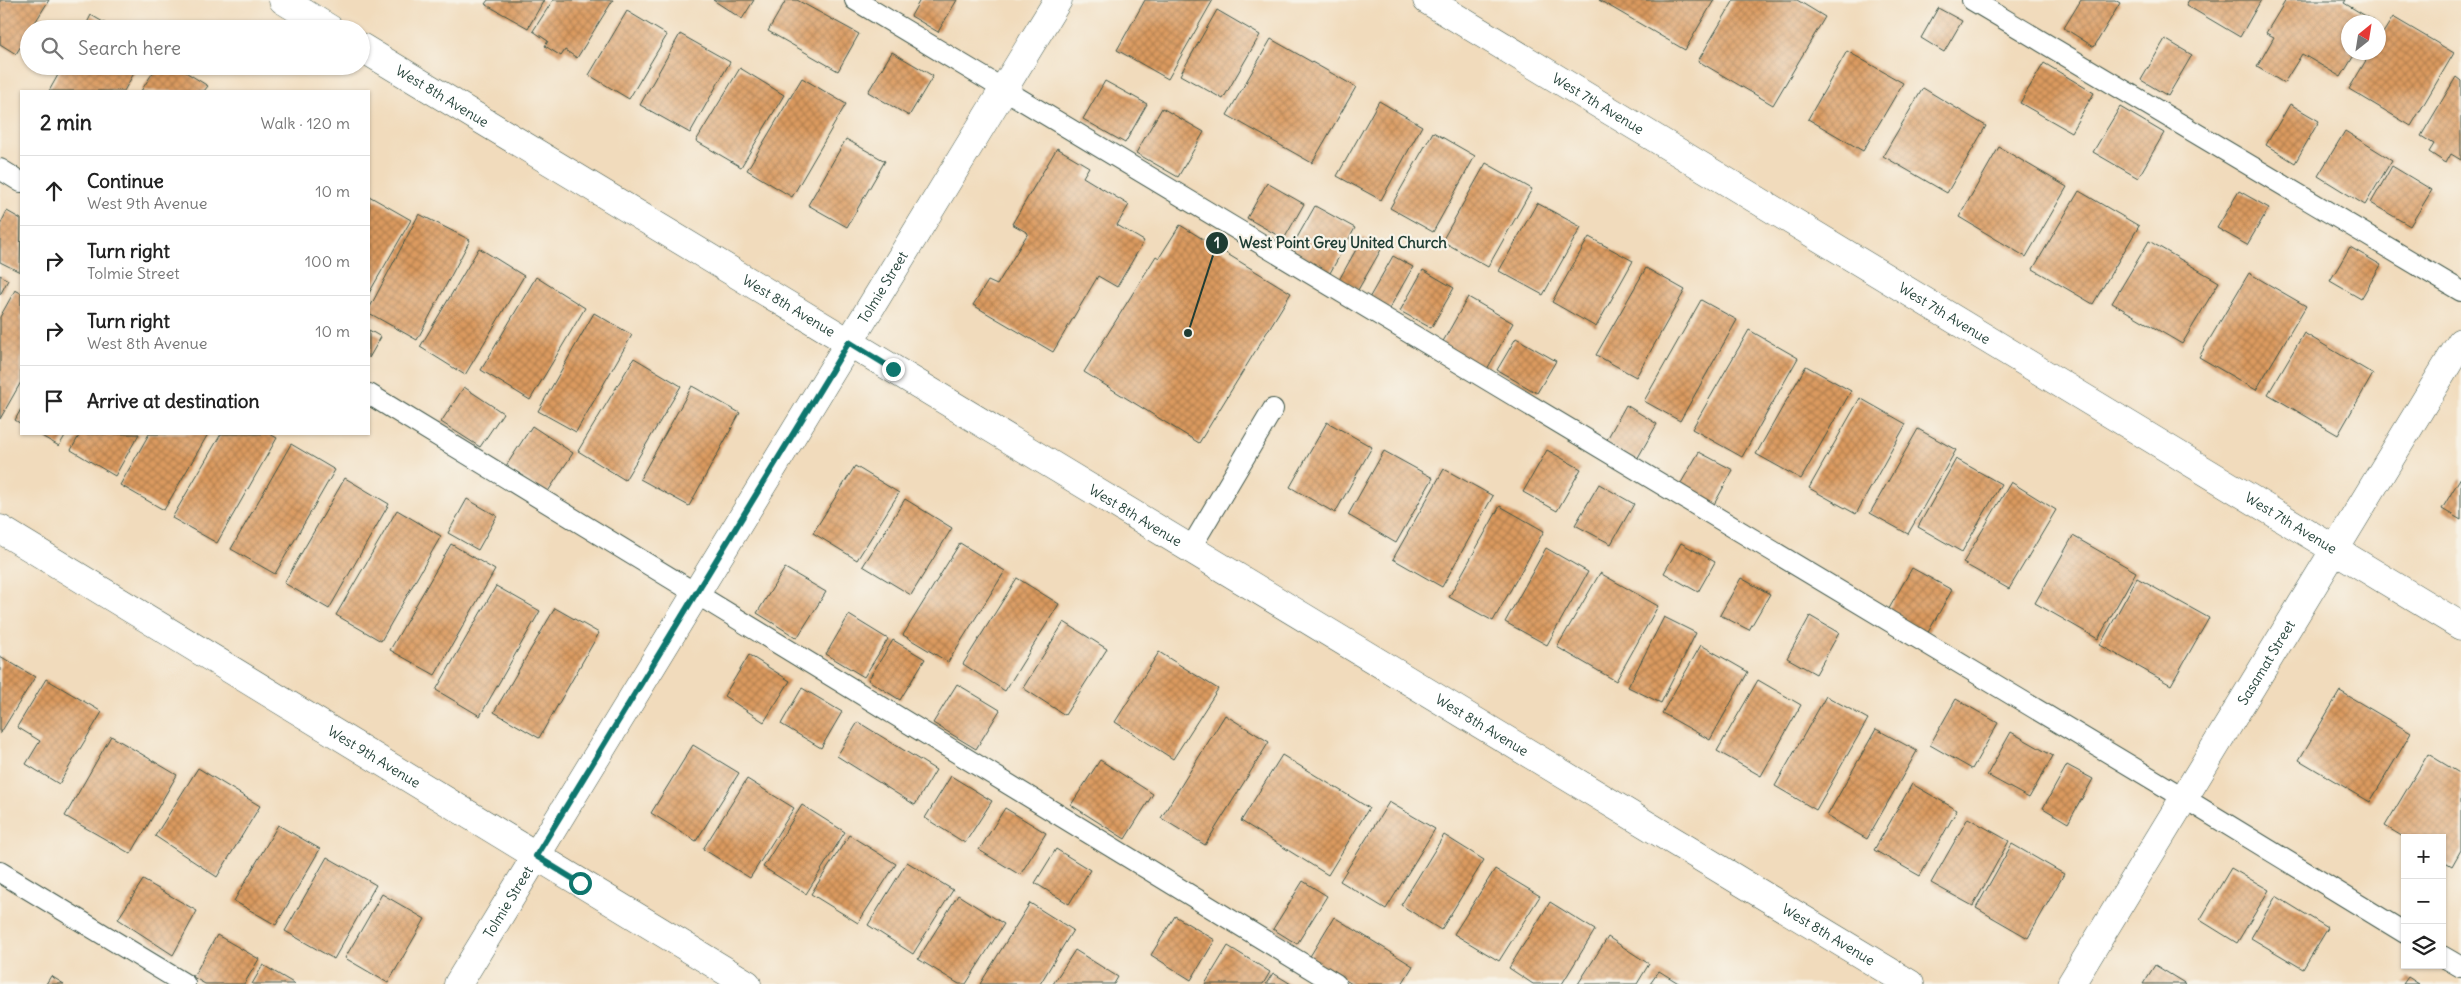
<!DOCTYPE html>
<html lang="en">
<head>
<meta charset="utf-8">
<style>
	body { margin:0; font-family:Delius,sans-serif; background:#f2f2f2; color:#222 }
	.controls { position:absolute; right:15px; bottom:15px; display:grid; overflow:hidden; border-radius:0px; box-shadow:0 1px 4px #0004 }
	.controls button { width:45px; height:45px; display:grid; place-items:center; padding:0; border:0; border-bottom:1px solid #e0e0e0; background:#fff; color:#222; font:25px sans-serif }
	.compass { position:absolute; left:2341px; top:15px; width:45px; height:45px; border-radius:50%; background:#fff; box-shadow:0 1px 4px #0004; rotate:30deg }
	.stop { position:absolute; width:15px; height:15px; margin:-11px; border:4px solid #0f766e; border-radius:50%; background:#fff }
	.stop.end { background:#0f766e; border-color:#fff; box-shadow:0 1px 5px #0008 }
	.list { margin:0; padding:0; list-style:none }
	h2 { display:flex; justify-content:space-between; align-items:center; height:65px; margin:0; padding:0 20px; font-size:21px }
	h2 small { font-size:16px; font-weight:400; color:#767676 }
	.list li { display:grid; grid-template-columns:32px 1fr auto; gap:15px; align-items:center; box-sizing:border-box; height:70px; padding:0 20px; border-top:1px solid #e0e0e0 }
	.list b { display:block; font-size:19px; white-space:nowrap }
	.list p { margin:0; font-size:16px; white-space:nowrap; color:#767676 }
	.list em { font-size:16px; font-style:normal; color:#767676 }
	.icon { flex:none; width:28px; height:28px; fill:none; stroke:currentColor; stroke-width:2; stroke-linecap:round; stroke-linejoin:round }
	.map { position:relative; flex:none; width:2461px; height:984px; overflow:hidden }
	.search { position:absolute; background:#fff; box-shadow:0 1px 4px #0004; left:20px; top:20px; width:350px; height:55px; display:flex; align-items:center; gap:12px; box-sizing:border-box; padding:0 18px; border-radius:28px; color:#767676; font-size:19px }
	.panel { position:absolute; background:#fff; box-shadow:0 1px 4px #0004; left:20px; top:90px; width:350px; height:345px; border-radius:0px }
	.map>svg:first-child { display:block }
	.building { fill:url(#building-cross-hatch) }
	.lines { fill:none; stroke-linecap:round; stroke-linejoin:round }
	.lane-casing { stroke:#3e5548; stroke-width:22 }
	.street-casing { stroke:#3e5548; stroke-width:29 }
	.lane { stroke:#fff; stroke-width:20 }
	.street { stroke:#fff; stroke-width:28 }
	.route { stroke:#0f766e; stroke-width:6 }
	.labels { text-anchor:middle; stroke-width:4.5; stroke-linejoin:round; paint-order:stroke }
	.street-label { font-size:14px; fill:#1f3d34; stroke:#f7f3e8 }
	.leader { fill:none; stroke:#1f3d34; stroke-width:2 }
	.callout-dot { fill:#1f3d34; stroke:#f7f3e8; stroke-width:2 }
	.mark-label { font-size:15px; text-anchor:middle; font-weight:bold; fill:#fff }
	.callout-label { font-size:15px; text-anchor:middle; font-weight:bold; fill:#1f3d34; stroke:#f7f3e8; stroke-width:4.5; stroke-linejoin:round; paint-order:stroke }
</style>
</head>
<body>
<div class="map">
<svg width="2461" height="984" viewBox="0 0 2461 984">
	<defs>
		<pattern id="building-cross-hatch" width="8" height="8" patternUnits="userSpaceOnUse" patternTransform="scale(1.25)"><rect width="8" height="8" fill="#db9a5f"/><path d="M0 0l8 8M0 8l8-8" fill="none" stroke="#b17f4f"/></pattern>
	</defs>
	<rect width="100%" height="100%" fill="#f7f3e8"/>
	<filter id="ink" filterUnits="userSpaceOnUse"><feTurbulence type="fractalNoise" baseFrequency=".02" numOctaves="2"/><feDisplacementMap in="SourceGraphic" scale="10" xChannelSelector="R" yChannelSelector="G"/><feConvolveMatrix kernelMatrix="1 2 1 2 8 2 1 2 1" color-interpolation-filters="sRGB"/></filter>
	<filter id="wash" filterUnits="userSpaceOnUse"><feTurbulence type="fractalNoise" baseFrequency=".0096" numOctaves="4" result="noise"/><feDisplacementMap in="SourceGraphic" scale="20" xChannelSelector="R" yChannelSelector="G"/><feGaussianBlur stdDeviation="1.12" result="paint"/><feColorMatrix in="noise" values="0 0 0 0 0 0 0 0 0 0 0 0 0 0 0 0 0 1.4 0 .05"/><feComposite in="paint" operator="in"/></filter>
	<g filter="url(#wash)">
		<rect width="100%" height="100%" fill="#f1dbbc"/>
		<g id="blocks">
			<g class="building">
				<polygon points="0,0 49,0 31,29 29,29 29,33 16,54 0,44"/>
				<polygon points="488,0 544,0 528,28 485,4"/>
				<polygon points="553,0 613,0 577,58 565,50 561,56 545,46 548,41 533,31"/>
				<polygon points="713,0 754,0 742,19"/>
				<polygon points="786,0 797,0 859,34 838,71 768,31"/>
				<polygon points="920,0 957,0 938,32 911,16"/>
				<polygon points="1145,0 1213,0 1168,79 1117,50"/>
				<polygon points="1599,0 1714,0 1685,50"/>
				<polygon points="1734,0 1797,0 1825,17 1773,105 1698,61"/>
				<polygon points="2081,0 2115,0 2120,3 2094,47 2064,28"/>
				<polygon points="2189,0 2261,0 2240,37 2186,5"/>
				<polygon points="2286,0 2346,0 2344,3 2374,21 2348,22 2348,52 2356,52 2341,77 2302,54 2284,83 2257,67 2274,37 2266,33"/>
				<polygon points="1938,8 1962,21 1944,52 1921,38"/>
				<polygon points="1217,10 1260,35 1223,99 1180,75"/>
				<polygon points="627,11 667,35 629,99 589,75"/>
				<polygon points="91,15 115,29 84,29"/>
				<polygon points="2393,17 2454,53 2411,126 2349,89 2371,52 2378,52 2378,41"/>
				<polygon points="680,34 730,62 690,133 640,105"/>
				<polygon points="1271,39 1356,87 1312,163 1227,115"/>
				<polygon points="2165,39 2192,55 2168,96 2141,80"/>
				<polygon points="1847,51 1903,83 1863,151 1808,119"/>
				<polygon points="892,52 933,76 909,116 868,92"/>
				<polygon points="2044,63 2094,93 2071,132 2020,103"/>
				<polygon points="63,66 138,66 124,91 49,91"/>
				<polygon points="157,66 176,66 208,86 204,91 141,91"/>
				<polygon points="740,68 784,95 741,167 696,141"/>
				<polygon points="2456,77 2461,81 2461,160 2451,154 2446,163 2429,152 2434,144 2421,136"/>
				<polygon points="802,78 846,104 792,197 747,170"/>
				<polygon points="1105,81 1147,104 1125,143 1083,119"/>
				<polygon points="1923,88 1986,126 1947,193 1883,156"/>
				<polygon points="1379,101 1422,126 1381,200 1337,176"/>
				<polygon points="2290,104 2319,121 2295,163 2266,145"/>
				<polygon points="2120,107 2164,133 2138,178 2093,152"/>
				<polygon points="1162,108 1204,132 1178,177 1136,153"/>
				<polygon points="2345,131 2392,160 2365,205 2318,176"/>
				<polygon points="1433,132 1475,156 1433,232 1390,208"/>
				<polygon points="846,139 885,161 847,227 808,205"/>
				<polygon points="1999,147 2067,187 2026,257 1959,217"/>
				<polygon points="1057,148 1089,167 1083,177 1129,205 1117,225 1144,241 1117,287 1098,276 1053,352 973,305 988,281 997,285 1028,233 1012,224"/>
				<polygon points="1486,163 1532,189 1488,267 1442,241"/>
				<polygon points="2392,166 2432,190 2410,226 2371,203"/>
				<polygon points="1267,183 1304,204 1284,239 1247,218"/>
				<polygon points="2079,191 2139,226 2093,304 2033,269"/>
				<polygon points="2239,191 2269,208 2247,245 2217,228"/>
				<polygon points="369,196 411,220 369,293"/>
				<polygon points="1537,203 1581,227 1543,295 1499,271"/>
				<polygon points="1315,206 1355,228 1330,273 1290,250"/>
				<polygon points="7,211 21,219 20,272 0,262 0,225"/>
				<polygon points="419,214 470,240 417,340 369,313 369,309"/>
				<polygon points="1180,225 1291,293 1199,443 1084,372 1156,256 1159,258"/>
				<polygon points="1363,237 1382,248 1358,290 1339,280"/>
				<polygon points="1589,237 1633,261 1596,327 1552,302"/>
				<polygon points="2149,241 2219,282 2182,344 2112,303"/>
				<polygon points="2350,247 2381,265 2361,299 2330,281"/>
				<polygon points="479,248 524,276 465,375 420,347"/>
				<polygon points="1393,256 1413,267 1388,311 1368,300"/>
				<polygon points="1646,268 1685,290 1636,377 1596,355"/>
				<polygon points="1423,270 1454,288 1431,328 1400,311"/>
				<polygon points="2249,273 2306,306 2256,390 2199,357"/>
				<polygon points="0,275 8,280 0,295"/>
				<polygon points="536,277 585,308 530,400 481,370"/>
				<polygon points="15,290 21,293 21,382 0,419 0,317"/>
				<polygon points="1468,297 1513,323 1486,371 1441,345"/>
				<polygon points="1701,300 1737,320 1680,421 1644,401"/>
				<polygon points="594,313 632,335 576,432 538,411"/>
				<polygon points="369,330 381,337 369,358"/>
				<polygon points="1749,330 1798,358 1742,457 1692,429"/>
				<polygon points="2304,333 2373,374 2338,435 2268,394"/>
				<polygon points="1516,338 1556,361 1537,393 1497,370"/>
				<polygon points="634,358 681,386 625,480 578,451"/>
				<polygon points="1806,366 1851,391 1801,479 1756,454"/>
				<polygon points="692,386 740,413 689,506 640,479"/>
				<polygon points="464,387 503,413 480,447 441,422"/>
				<polygon points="1860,398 1906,424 1856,514 1809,488"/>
				<polygon points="1626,405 1657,424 1636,461 1605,443"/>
				<polygon points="21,409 21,424 15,420"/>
				<polygon points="1327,422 1372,447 1335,513 1290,487"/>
				<polygon points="532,426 573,453 547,493 506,466"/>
				<polygon points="1918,429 1956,450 1908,534 1870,513"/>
				<polygon points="38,434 66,434 59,446"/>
				<polygon points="80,434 139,434 115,476 71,450"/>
				<polygon points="149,434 208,434 164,510 120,485"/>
				<polygon points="221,434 270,434 277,438 217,543 172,518"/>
				<polygon points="291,444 335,470 275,574 231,549"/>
				<polygon points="1547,450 1581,469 1557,511 1523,492"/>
				<polygon points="1384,451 1433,478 1396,543 1348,515"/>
				<polygon points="1699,452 1733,470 1712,508 1678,488"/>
				<polygon points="1956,459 2001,484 1962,552 1918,527"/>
				<polygon points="855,466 899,493 857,560 813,533"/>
				<polygon points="1444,469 1493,496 1442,587 1393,559"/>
				<polygon points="2461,477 2461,520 2442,509"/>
				<polygon points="345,478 389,504 329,609 284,583"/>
				<polygon points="2011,482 2056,510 2009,589 1963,563"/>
				<polygon points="1599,484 1634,504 1611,544 1575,525"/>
				<polygon points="467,499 497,516 478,550 448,533"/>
				<polygon points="905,499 952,528 911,595 863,566"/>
				<polygon points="1500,506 1544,531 1493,621 1449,597"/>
				<polygon points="397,510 441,536 381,641 336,615"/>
				<polygon points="2073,536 2136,572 2098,639 2035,603"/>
				<polygon points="960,543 1005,571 948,662 903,635"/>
				<polygon points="1681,543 1715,562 1698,592 1664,573"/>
				<polygon points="451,544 495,570 435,675 390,650"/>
				<polygon points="1546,548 1588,572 1547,645 1505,622"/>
				<polygon points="785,568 826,592 797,638 757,613"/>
				<polygon points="1912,568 1952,590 1926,636 1886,614"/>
				<polygon points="1600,573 1658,606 1616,681 1557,647"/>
				<polygon points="1017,578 1059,604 1005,691 963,664"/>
				<polygon points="1741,578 1770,594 1749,630 1720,615"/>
				<polygon points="2137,578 2209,618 2171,685 2100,645"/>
				<polygon points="496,586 540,611 480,716 436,690"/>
				<polygon points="555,608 599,633 539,738 494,712"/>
				<polygon points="849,615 888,639 864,677 826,654"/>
				<polygon points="1810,616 1839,633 1816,674 1787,658"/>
				<polygon points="1664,617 1696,633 1661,703 1628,687"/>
				<polygon points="1064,622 1107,649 1065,715 1023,688"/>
				<polygon points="893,640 925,659 900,700 868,680"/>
				<polygon points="1701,645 1748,672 1710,740 1662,713"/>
				<polygon points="1159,652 1218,689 1173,759 1115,722"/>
				<polygon points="749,655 790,681 764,722 724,696"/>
				<polygon points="0,656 35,677 0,734"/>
				<polygon points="46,679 102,712 59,784 26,764 40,741 17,727"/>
				<polygon points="1758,680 1801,705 1761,776 1717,751"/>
				<polygon points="957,684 1000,710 976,749 933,723"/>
				<polygon points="802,688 842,712 821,748 781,724"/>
				<polygon points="2340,691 2411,733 2370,802 2299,760"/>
				<polygon points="1826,696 1868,719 1816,810 1775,786"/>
				<polygon points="1956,699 1998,723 1972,769 1930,745"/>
				<polygon points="1225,715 1269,742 1205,845 1161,818"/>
				<polygon points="858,722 936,770 915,805 837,756"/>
				<polygon points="1876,729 1917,751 1867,839 1827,816"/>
				<polygon points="2011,732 2053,756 2029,798 1987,775"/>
				<polygon points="111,736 177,775 131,854 65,816"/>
				<polygon points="693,745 739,773 696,841 651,813"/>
				<polygon points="2428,754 2461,774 2461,850 2452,866 2442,860 2442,838 2405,838 2385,826"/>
				<polygon points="1282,755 1369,808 1328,875 1241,821"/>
				<polygon points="1100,760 1153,794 1125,839 1071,805"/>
				<polygon points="2067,765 2093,779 2068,823 2043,808"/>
				<polygon points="198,768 260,806 217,877 155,836"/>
				<polygon points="951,776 992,801 965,843 925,818"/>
				<polygon points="747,779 794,808 750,878 703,849"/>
				<polygon points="1912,784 1957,810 1920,876 1874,850"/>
				<polygon points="1389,802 1435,829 1386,909 1340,881"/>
				<polygon points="802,805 845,832 806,894 763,867"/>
				<polygon points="1005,808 1046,833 1020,875 979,850"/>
				<polygon points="1968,818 2009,841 1973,906 1931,883"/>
				<polygon points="278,825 320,849 276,925 234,901"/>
				<polygon points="849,835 896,864 858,923 811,894"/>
				<polygon points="1444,835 1484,860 1441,930 1401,905"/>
				<polygon points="2012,844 2064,874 2028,938 1976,908"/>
				<polygon points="1056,849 1090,870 1069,904 1035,883"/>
				<polygon points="327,857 376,885 334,959 285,931"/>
				<polygon points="907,862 953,890 913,954 868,925"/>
				<polygon points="2231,868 2269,890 2237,943 2200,920"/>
				<polygon points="1495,869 1540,896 1499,961 1454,934"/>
				<polygon points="143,880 197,911 173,955 118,919"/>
				<polygon points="1303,881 1327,896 1297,944 1273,929"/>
				<polygon points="382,894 425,919 388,983 345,958"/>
				<polygon points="958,895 1004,924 966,984 959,984 918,959"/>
				<polygon points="2276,896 2328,928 2303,969 2251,938"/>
				<polygon points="1550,902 1595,930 1562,984 1533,984 1509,968"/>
				<polygon points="1030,903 1073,930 1040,984 980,984"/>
				<polygon points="1175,916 1215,940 1191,980 1151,955"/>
				<polygon points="1334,917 1413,966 1402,984 1352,984 1309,958"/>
				<polygon points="217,935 259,959 244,984 205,984 193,977"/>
				<polygon points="1608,937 1649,964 1637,984 1578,984"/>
				<polygon points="1228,946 1270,972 1263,984 1205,984"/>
				<polygon points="1075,950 1118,977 1114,984 1053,984"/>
				<polygon points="263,965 295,984 252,984"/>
				<polygon points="2155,965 2186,984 2143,984"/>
				<polygon points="1659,971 1680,984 1650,984"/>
				<polygon points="1273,973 1291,984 1266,984"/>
				<polygon points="51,976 64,984 46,984"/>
				<polygon points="2408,977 2419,984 2403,984"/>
			</g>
		</g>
	</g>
	<g filter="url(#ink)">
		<use href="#blocks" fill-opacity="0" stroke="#3e5548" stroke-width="1"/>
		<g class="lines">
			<g class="lane-casing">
				<g id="lane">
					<polyline points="855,0 2184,798 2405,933"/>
					<polyline points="1972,0 2461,291"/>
					<polyline points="0,169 21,182"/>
					<polyline points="369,394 1336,984"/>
					<polyline points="1190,549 1273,409"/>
					<polyline points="0,872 185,984"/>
					<polyline points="2442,956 2461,967"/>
				</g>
			</g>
			<g class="street-casing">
				<g id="street">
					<polyline points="283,0 330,29"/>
					<path id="s1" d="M1427,0L2461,626"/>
					<path id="s2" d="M361,47L1910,984"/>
					<path id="s3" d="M0,529L747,984"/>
					<path id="s4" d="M458,984L1058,0"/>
					<path id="s5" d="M2071,984L2461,342"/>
				</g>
			</g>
			<use href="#lane" class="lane"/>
			<use href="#street" class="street"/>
		</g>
	</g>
	<g class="lines" filter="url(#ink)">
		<polyline class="route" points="580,883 536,856 849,342 893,369"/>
	</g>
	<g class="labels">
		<g class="street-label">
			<text dy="5" stroke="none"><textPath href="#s2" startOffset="95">West 8th Avenue</textPath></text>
			<text dy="5" stroke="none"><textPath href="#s1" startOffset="200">West 7th Avenue</textPath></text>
			<text dy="5" stroke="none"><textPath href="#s4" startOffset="816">Tolmie Street</textPath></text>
			<text dy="5" stroke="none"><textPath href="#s2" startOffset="500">West 8th Avenue</textPath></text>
			<text dy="5" stroke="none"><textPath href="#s1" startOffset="605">West 7th Avenue</textPath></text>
			<text dy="5" stroke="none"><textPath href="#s2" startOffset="905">West 8th Avenue</textPath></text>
			<text dy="5" stroke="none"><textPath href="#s1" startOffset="1010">West 7th Avenue</textPath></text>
			<text dy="5" stroke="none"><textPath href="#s5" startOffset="376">Sasamat Street</textPath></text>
			<text dy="5" stroke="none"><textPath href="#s2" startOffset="1310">West 8th Avenue</textPath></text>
			<text dy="5" stroke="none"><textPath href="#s3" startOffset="438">West 9th Avenue</textPath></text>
			<text dy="5" stroke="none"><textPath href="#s4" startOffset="96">Tolmie Street</textPath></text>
			<text dy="5" stroke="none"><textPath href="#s2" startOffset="1715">West 8th Avenue</textPath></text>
		</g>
	</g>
	<path class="leader" d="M1188 333L1217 243"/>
	<g class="callout-dot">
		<circle cx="1188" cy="333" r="5"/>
		<circle cx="1217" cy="243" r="12"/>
	</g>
	<g class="mark-label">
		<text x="1217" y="248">1</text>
	</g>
	<g class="callout-label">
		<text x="1343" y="248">West Point Grey United Church</text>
	</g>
</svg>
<div class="controls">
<button>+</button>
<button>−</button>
<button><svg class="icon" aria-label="layers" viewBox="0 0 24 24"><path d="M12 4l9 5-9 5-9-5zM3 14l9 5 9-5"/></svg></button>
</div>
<svg class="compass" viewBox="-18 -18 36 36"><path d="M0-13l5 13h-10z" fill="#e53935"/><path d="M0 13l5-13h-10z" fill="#767676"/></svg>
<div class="stop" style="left:580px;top:883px"></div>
<div class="stop end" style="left:893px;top:369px"></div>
<div class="search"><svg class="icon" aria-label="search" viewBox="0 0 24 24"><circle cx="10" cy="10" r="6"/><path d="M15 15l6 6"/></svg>Search here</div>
<section class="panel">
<h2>2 min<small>Walk · 120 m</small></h2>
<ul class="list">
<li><svg class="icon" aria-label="ahead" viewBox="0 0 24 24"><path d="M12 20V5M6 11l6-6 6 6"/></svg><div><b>Continue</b><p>West 9th Avenue</p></div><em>10 m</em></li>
<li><svg class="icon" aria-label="right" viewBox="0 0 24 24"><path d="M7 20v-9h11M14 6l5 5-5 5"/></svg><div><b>Turn right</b><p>Tolmie Street</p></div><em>100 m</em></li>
<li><svg class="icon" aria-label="right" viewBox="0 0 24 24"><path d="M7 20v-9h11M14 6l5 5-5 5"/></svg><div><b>Turn right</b><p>West 8th Avenue</p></div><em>10 m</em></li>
<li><svg class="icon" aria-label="arrive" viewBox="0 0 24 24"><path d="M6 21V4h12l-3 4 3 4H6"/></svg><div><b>Arrive at destination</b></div></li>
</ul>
</section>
</div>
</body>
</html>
